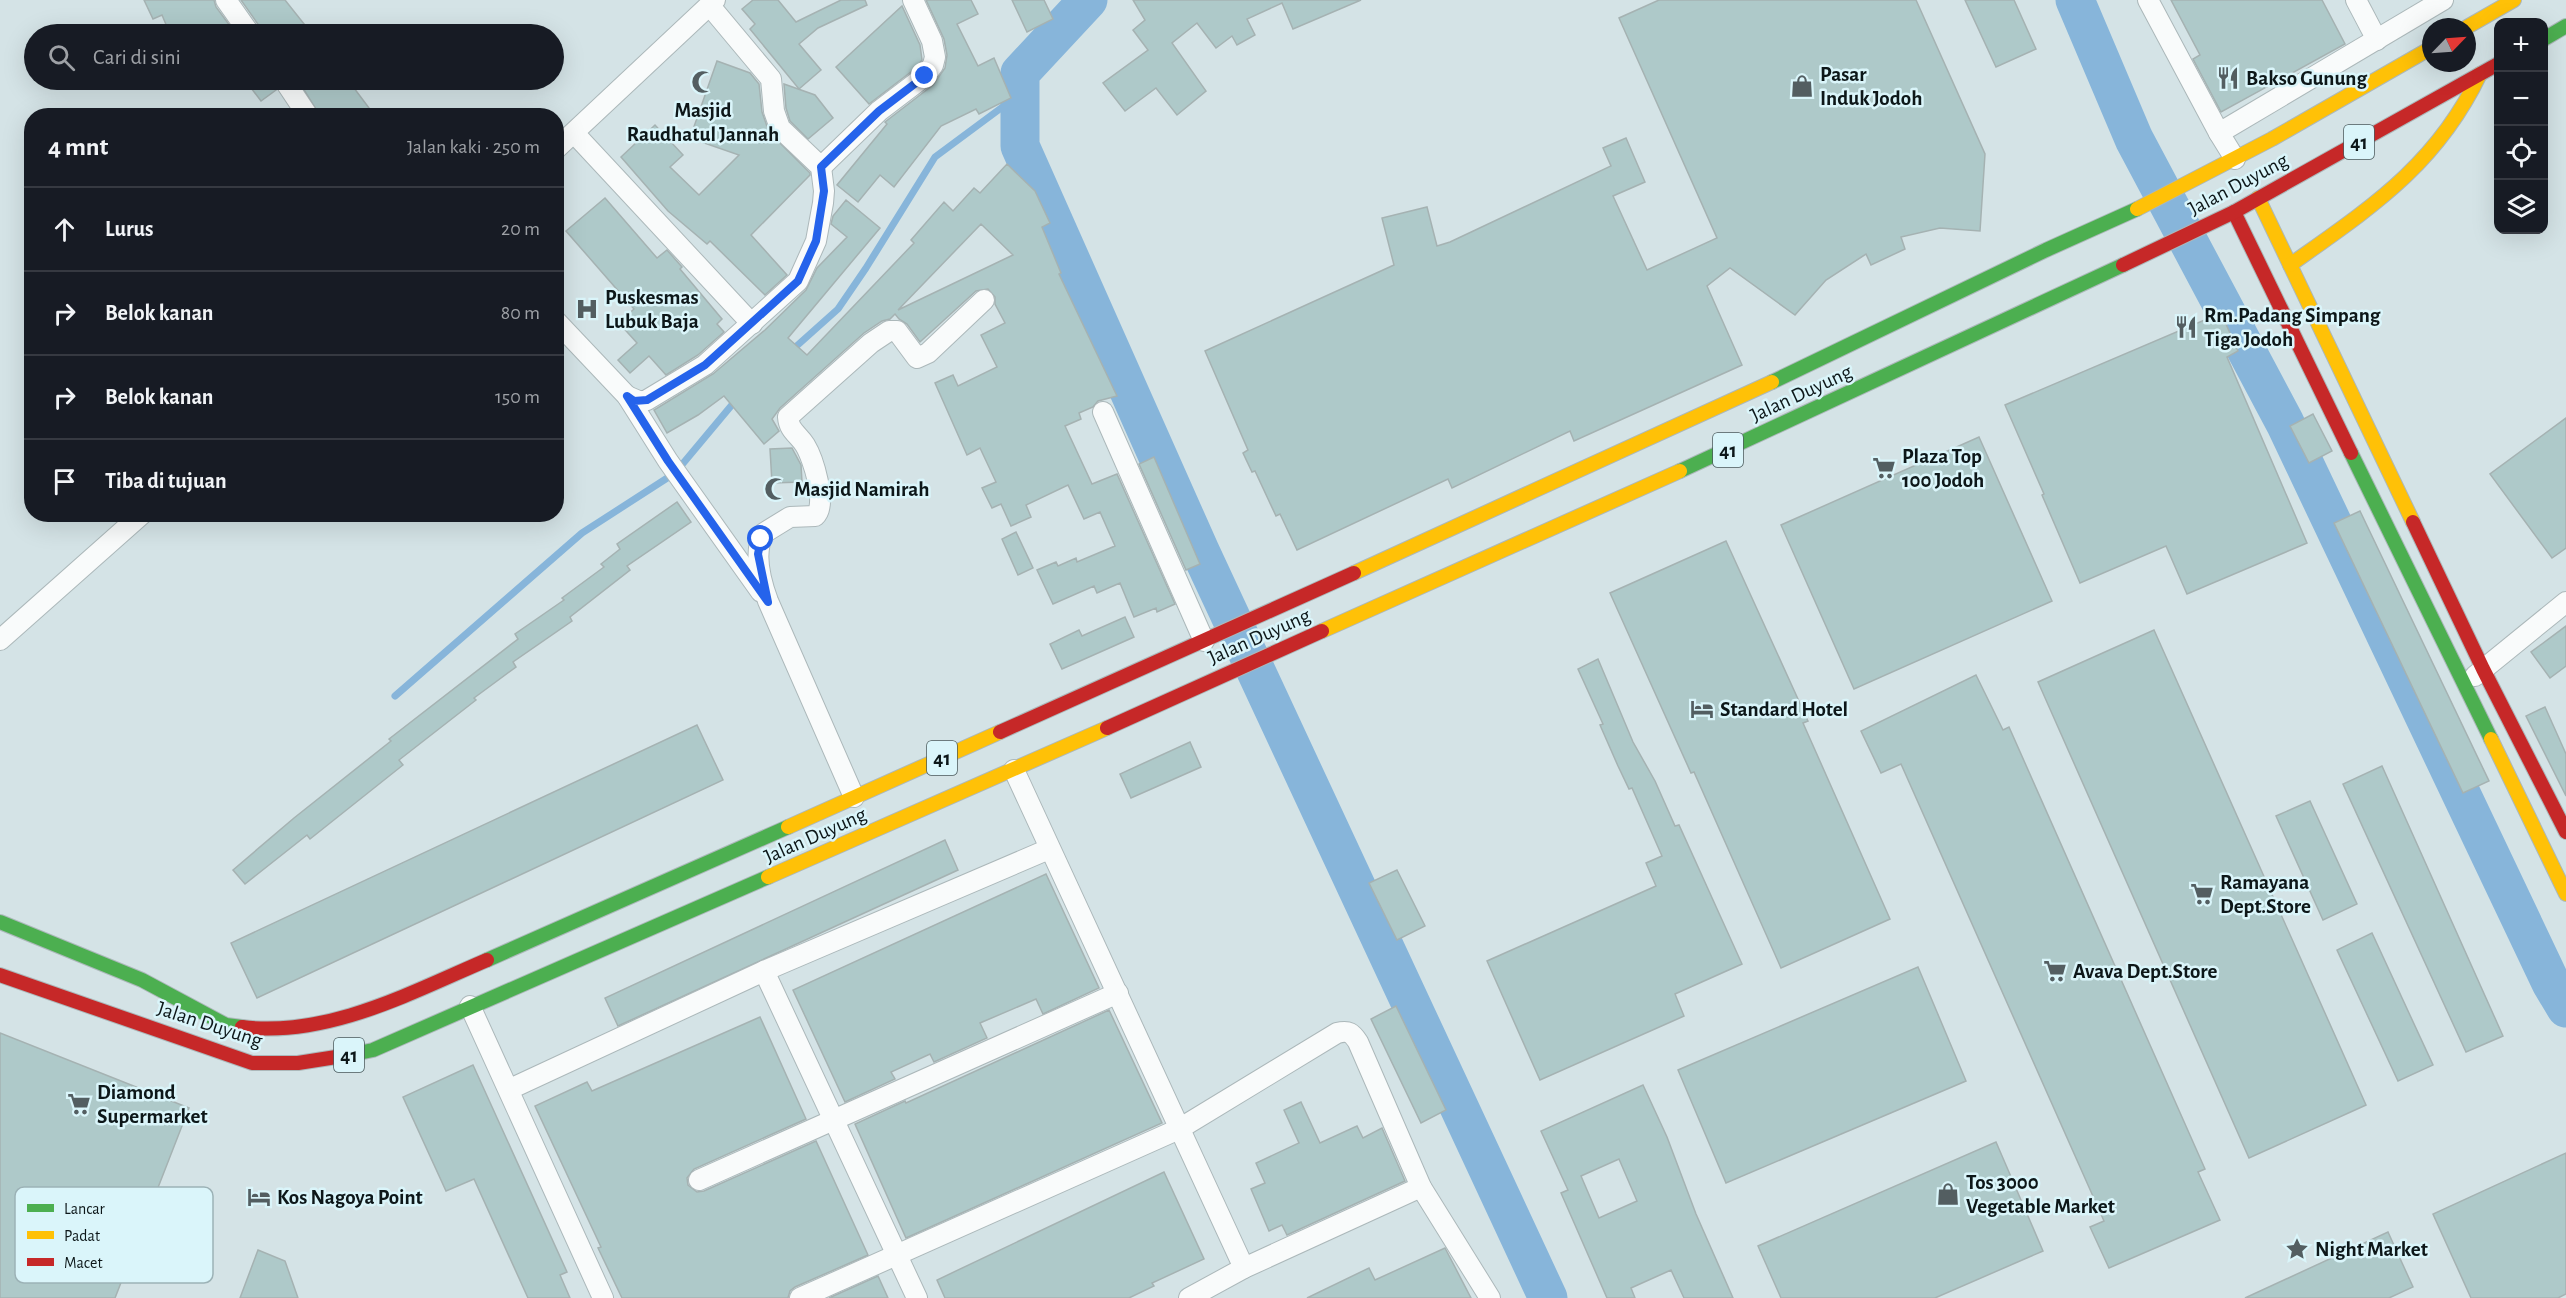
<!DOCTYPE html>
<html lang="id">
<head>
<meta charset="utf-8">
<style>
	body { margin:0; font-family:"Alegreya Sans",sans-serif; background:#242831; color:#f1f3f6 }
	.controls { position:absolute; right:18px; top:18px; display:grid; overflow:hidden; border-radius:12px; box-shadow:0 6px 24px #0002 }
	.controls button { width:54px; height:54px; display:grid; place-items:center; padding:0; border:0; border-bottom:2px solid #363941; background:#171b24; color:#f1f3f6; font:30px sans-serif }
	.compass { position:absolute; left:2422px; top:18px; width:54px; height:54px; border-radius:50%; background:#171b24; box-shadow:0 6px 24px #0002; rotate:65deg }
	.stop { position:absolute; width:18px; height:18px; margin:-14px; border:4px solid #2563eb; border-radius:50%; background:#fff }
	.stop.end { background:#2563eb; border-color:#fff; box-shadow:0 2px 6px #0008 }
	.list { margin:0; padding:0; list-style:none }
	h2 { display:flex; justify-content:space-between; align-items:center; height:78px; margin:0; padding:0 24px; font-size:26px }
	h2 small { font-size:20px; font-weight:400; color:#9ea1a6 }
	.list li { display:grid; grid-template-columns:39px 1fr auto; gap:18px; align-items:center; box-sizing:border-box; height:84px; padding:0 24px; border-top:2px solid #363941 }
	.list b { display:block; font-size:22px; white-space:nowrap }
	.list em { font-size:20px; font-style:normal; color:#9ea1a6 }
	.icon { flex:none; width:33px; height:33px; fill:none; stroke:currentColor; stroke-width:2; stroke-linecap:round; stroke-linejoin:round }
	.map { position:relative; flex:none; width:2566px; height:1298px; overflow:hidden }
	.search { position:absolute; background:#171b24; box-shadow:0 6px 24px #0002; left:24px; top:24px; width:540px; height:66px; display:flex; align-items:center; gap:15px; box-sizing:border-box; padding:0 21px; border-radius:33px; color:#9ea1a6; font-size:22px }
	.panel { position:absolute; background:#171b24; box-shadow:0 6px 24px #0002; left:24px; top:108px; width:540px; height:414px; border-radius:24px }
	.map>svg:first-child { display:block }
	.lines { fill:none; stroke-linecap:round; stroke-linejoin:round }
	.stream { stroke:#87b5da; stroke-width:7 }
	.river { stroke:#87b5da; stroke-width:39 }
	.building { fill:#aec9c9; stroke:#a5b2b2; stroke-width:1.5; fill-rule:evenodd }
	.street-casing { stroke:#acb8ba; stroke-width:22 }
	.fast-casing { stroke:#acb8ba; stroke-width:16 }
	.slow-casing { stroke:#acb8ba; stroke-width:16 }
	.jam-casing { stroke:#acb8ba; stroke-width:16 }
	.street { stroke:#f9fbfb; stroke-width:20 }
	.fast { stroke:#4caf50; stroke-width:14 }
	.slow { stroke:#ffc107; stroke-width:14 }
	.jam { stroke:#c62828; stroke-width:14 }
	.route { stroke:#2563eb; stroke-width:8 }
	.labels { text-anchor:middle; stroke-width:5; stroke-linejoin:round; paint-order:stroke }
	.shield { fill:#daf5fa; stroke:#4a5a5c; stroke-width:1.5 }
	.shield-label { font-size:20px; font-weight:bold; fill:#0d1719 }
	.poi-label { font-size:21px; font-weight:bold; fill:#0d1719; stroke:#daf5fa; text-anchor:start }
	.street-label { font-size:21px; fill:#0d1719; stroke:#daf5fa }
	.key { fill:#daf5fa; stroke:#9cb2b6; stroke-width:1.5 }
	.key-label { font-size:16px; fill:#0d1719 }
</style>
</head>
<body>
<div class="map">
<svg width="2566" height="1298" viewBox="0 0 2566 1298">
	<rect width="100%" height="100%" fill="#d4e3e6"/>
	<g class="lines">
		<g class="stream">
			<polyline points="791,351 838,309 866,268 935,157 1020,94"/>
			<polyline points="395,696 582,533 675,473 736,400"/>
		</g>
		<g class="river">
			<polyline points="1088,0 1020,73 1020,146 1200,551 1548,1298"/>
			<polyline points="2075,0 2134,139 2285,423 2551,983 2566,1008"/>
		</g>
	</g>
	<g class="building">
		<polygon points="144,0 214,0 216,7 236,34 170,34 162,15 153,19"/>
		<polygon points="241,0 285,0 312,34 262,34 260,27"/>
		<polygon points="753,0 778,0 796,22 841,0 865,0 867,5 818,28 799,44 821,70 799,89 750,29 755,24 742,9"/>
		<polygon points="926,0 971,0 978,14 957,24 978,66 994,58 1011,98 979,114 976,109 941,126 894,187 880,175 858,202 837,185 887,124 885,122 933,85 945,68 947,55 944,39"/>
		<polygon points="1012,0 1044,0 1053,19 1027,32"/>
		<polygon points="1133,0 1361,0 1293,29 1282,3 1247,19 1255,35 1237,45 1232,36 1216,48 1197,23 1172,43 1206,91 1177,115 1156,88 1125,111 1103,83 1148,50 1133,30 1145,20"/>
		<polygon points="1659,0 1916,0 1985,154 1980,231 1940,228 1901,237 1905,249 1871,265 1866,254 1826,280 1795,315 1730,268 1707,286 1742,365 1574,441 1570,431 1452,488 1448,479 1297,550 1280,514 1276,516 1255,471 1252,472 1243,453 1248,450 1205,351 1394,265 1382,218 1427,207 1437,246 1450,242 1611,166 1603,148 1626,138 1645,182 1613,196 1647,270 1717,238 1619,18"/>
		<polygon points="1965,0 2014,0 2036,49 1996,67"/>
		<polygon points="2171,0 2322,0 2345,44 2221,112 2193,59 2200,55"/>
		<polygon points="902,6 920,45 922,60 916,68 869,104 836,67"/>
		<polygon points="717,61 750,73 759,84 762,112 769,132 810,173 810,175 751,235 787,275 765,295 710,241 707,244 668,211 621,157 655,125 683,155 670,167 699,195 739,155 690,138"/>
		<polygon points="245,80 272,80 276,90 261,101"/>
		<polygon points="298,80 348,80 375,116 320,116"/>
		<polygon points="784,84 815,95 833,118 808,139 790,121 786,108"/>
		<path d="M1007,164L1035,191L1050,223L1042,227L1061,273L1059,274L1117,396L1098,401L1093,407L1079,413L1081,419L1065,426L1092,484L1117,474L1175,604L1157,612L1156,608L1134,617L1120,583L1097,593L1094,586L1053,604L1037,570L1056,562L1058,566L1076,558L1077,562L1115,546L1100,512L1084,519L1068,485L1026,505L1031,517L1011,526L1001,504L992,508L982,488L996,482L980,448L967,455L935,383L953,375L958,386L997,367L981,335L1005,323L995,304V297L988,289L976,291L920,342L907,324L899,319L895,314L890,319L882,321L864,333L780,408L772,419L779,431L764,444L724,396L698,415L667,433L654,410L713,374L765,330L806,290L817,268L847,237L831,224L833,216L846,200L880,228L788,338L807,355L914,243L911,240L944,202L953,211L974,188L980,193ZM981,224L1013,255L898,310Z"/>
		<polygon points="605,198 657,258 667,250 682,267 680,269 722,319 717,324 724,332 698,355 666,375 649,356 630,373 618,360 637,343 619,323 634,309 566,231"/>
		<polygon points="2221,313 2238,351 2227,357 2307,543 2187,594 2166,546 2080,583 2042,495 2044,494 2005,405"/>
		<polygon points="2313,414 2332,451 2309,463 2290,426"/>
		<polygon points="2566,418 2566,548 2552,558 2490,474"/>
		<polygon points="1979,437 2052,601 1854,689 1781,525"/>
		<polygon points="792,448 801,465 802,482 772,483 770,449"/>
		<polygon points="1154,457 1200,564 1186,570 1139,464"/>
		<polygon points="677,502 691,522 627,566 630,570 570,617 572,621 513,662 516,667 474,698 476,700 399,760 403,765 310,839 307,835 245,884 233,870 294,818 391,741 389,739 518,639 515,634 564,600 562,598 604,567 601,564 620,549 617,544"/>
		<polygon points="2360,511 2489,781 2463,793 2334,523"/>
		<polygon points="1016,532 1033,568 1018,575 1002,539"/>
		<polygon points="1726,541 1808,721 1803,723 1890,919 1781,968 1694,772 1691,773 1610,593"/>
		<polygon points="1125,617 1134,637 1062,669 1050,644 1079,630 1082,636"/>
		<polygon points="2566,626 2566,666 2550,678 2531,652"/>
		<polygon points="2154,630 2366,1105 2249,1158 2038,682"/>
		<polygon points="1598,659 1633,742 1655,781 1675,826 1679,825 1742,964 1675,994 1684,1016 1540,1080 1487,961 1656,886 1646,863 1662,856 1632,788 1629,789 1618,766 1600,725 1603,724 1578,669"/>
		<polygon points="1976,675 2003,730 2009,727 2205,1169 2198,1172 2220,1220 2109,1268 2090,1227 2104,1221 1901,764 1881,773 1861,731"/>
		<polygon points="2545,707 2566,754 2566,796 2526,716"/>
		<polygon points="697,725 723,780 257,998 231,943"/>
		<polygon points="1190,742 1201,767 1131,798 1120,774"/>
		<polygon points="2382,766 2503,1036 2466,1052 2343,784"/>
		<polygon points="2310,801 2357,904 2323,920 2276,816"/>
		<polygon points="945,840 958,870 618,1026 605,998"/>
		<polygon points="1397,870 1425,926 1397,940 1369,883"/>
		<polygon points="1046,874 1099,988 1043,1014 1036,999 980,1023 987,1038 934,1062 930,1054 891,1072 895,1079 845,1102 793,990"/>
		<polygon points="2372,933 2433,1065 2398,1081 2337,950"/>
		<polygon points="1918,967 1966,1081 1726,1183 1678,1070"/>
		<polygon points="1396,1006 1446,1110 1421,1123 1371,1019"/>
		<polygon points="1109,1010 1162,1123 906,1238 855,1124 905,1101 906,1103"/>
		<polygon points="760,1017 806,1119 694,1169 687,1178 688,1185 697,1192 704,1191 816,1141 868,1255 795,1287 790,1291 788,1298 622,1298 598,1248 601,1247 535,1106 587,1082 592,1091"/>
		<polygon points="0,1033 189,1108 115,1298 0,1298"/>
		<polygon points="473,1065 567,1272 560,1275 570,1298 528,1298 474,1179 446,1191 403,1097"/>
		<path d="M1643,1085L1667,1137L1696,1214L1733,1298H1684L1671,1270L1631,1288L1635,1298H1607L1561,1193L1568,1190L1541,1131ZM1619,1159L1637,1201L1599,1218L1581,1176Z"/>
		<polygon points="1301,1102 1320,1143 1357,1126 1363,1138 1382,1128 1405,1181 1287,1235 1282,1225 1269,1231 1251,1189 1265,1183 1256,1163 1299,1143 1284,1110"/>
		<polygon points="1996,1142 2043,1251 1935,1298 1781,1298 1758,1246"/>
		<polygon points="2566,1153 2566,1294 2558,1298 2471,1298 2433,1214"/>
		<polygon points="1164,1172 1204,1259 1152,1283 1154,1286 1129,1298 945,1298 937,1280"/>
		<polygon points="2388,1232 2413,1287 2389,1298 2245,1298"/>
		<polygon points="1445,1248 1471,1298 1307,1298 1369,1268 1375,1280"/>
		<polygon points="258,1250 285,1261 298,1298 240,1298"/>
		<polygon points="878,1276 888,1298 829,1298"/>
	</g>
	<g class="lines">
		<g class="street-casing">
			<g id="street">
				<polyline points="226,0 250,34"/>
				<polyline points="2148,0 2219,133"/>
				<polyline points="2356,0 2377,40"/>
				<polyline points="284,80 308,116"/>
				<polyline points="574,133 752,324"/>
				<polyline points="556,149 715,0"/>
				<polyline points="2235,159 2219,133 2443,0"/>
				<polyline points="821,167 879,111 925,76 933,65 935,57 932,41 913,0"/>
				<polyline points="556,321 627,396 668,461 761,592"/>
				<polyline points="627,396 641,402 647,400 705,365 798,281 816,241 823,203 824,191 821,167 780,128 774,111 771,79 710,6"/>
				<polyline points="1103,412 1204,641"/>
				<polyline points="0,640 142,514"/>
				<polyline points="2475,676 2566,602"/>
				<polyline points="1014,770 1244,1268"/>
				<path d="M854,797L768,601C761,582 753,552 764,533L790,517L815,516C828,505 813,458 805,445C798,434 789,431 788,417L871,343L889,331H897L917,358L928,353L984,300"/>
				<polyline points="764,971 917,1298"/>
				<polyline points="470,1006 603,1298"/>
				<polyline points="510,1089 764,971 1049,849"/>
				<polyline points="699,1180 1118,993"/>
				<path d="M800,1298L1179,1129L1337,1033C1349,1030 1352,1033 1358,1042L1421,1187L1490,1298"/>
				<polyline points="1189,1298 1244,1268 1421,1187"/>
			</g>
		</g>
		<g class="fast-casing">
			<g id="fast">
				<polyline points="2544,39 2566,26"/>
				<polyline points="1772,382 2046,250 2137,209"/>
				<polyline points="2351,453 2491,739"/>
				<polyline points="1680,471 2123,265"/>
				<polyline points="0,922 142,980 226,1025 242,1027"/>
				<polyline points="487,960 788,827"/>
				<polyline points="349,1055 373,1050 768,877"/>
			</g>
		</g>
		<g class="slow-casing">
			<g id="slow">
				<polyline points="2467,27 2514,0"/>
				<polyline points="2258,198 2413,522"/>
				<polyline points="2137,209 2272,139 2431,48"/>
				<path d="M2290,265C2370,208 2436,166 2480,74"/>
				<polyline points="1354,573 1772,382"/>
				<polyline points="1322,631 1680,471"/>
				<polyline points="2491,739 2566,894"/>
				<polyline points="788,827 1000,732"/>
				<polyline points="768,877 1107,728"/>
			</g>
		</g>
		<g class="jam-casing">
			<g id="jam">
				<polyline points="2234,212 2351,453"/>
				<polyline points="2123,265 2234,212 2498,64"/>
				<polyline points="2413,522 2483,669 2566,832"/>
				<polyline points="1107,728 1322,631"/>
				<polyline points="1000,732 1354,573"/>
				<polyline points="0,975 252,1063 298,1063 349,1055"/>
				<path d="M242,1027C327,1038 412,992 487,960"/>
			</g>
		</g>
		<use href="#street" class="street"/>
		<use href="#fast" class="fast"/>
		<use href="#slow" class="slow"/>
		<use href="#jam" class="jam"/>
	</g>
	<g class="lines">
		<polyline class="route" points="761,539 758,554 768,602 668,461 627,396 634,401 647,400 705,365 798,281 816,241 824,191 821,167 879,111 925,76"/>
	</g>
	<defs>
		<g id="restaurant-bare" transform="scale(1.8)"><path d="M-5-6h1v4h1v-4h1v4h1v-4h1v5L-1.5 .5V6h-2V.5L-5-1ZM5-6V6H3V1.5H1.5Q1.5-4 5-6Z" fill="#535e61" stroke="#daf5fa" stroke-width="2.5" paint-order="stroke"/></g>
		<g id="mosque-bare" transform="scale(1.8)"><path d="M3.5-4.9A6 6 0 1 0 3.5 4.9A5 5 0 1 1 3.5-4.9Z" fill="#535e61" stroke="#daf5fa" stroke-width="2.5" paint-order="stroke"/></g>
		<g id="shop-bare" transform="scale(1.8)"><path d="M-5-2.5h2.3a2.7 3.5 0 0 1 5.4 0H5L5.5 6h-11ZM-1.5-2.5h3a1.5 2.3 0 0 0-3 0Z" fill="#535e61" stroke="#daf5fa" stroke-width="2.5" paint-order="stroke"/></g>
		<g id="hospital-bare" transform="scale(1.8)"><path d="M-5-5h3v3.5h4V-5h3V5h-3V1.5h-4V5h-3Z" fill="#535e61" stroke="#daf5fa" stroke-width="2.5" paint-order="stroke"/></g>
		<g id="supermarket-bare" transform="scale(1.8)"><path d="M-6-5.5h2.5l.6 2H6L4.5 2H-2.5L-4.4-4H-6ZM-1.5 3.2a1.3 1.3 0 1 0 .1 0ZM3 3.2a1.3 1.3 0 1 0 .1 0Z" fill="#535e61" stroke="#daf5fa" stroke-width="2.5" paint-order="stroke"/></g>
		<g id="hotel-bare" transform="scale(1.8)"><path d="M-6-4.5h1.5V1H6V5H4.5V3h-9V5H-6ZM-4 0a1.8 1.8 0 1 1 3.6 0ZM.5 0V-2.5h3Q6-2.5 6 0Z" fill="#535e61" stroke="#daf5fa" stroke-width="2.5" paint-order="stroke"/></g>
		<g id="sight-bare" transform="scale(1.8)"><path d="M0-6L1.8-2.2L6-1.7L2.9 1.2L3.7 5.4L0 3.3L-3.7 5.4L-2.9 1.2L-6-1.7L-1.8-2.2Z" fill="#535e61" stroke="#daf5fa" stroke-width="2.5" paint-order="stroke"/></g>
	</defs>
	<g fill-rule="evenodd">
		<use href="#restaurant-bare" x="2228" y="78"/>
		<use href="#mosque-bare" x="703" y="82"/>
		<use href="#shop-bare" x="1802" y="86"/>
		<use href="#hospital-bare" x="587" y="309"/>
		<use href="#restaurant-bare" x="2186" y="327"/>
		<use href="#supermarket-bare" x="1884" y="468"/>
		<use href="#mosque-bare" x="776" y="489"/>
		<use href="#hotel-bare" x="1702" y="709"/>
		<use href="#supermarket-bare" x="2202" y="894"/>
		<use href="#supermarket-bare" x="2055" y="971"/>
		<use href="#supermarket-bare" x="79" y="1104"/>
		<use href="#shop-bare" x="1948" y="1194"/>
		<use href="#hotel-bare" x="259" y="1197"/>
		<use href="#sight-bare" x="2297" y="1249"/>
	</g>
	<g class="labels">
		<g class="shield">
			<rect x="2344" y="125" width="30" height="34" rx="4.5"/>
			<rect x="1713" y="433" width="30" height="34" rx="4.5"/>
			<rect x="927" y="741" width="30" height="34" rx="4.5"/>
			<rect x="334" y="1038" width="30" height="34" rx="4.5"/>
		</g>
		<g class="shield-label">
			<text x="2359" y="149">41</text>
			<text x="1728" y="457">41</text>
			<text x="942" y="765">41</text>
			<text x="349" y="1062">41</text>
		</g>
		<g class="poi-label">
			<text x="1820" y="81">Pasar<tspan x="1820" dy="24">Induk Jodoh</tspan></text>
			<text x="2246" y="85">Bakso Gunung</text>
			<text x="703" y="117" text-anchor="middle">Masjid<tspan x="703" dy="24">Raudhatul Jannah</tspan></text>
			<text x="605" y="304">Puskesmas<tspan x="605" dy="24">Lubuk Baja</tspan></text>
			<text x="2204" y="322">Rm.Padang Simpang<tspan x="2204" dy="24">Tiga Jodoh</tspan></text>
			<text x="1902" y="463">Plaza Top<tspan x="1902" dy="24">100 Jodoh</tspan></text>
			<text x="794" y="496">Masjid Namirah</text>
			<text x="1720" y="716">Standard Hotel</text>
			<text x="2220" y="889">Ramayana<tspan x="2220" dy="24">Dept.Store</tspan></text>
			<text x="2073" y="978">Avava Dept.Store</text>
			<text x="97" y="1099">Diamond<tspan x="97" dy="24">Supermarket</tspan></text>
			<text x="1966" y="1189">Tos 3000<tspan x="1966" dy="24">Vegetable Market</tspan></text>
			<text x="277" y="1204">Kos Nagoya Point</text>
			<text x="2315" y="1256">Night Market</text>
		</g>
		<g class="street-label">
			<text transform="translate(2238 184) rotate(-28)" y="7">Jalan Duyung</text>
			<text transform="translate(1801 393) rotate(-25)" y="7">Jalan Duyung</text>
			<text transform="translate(1259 636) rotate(-24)" y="7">Jalan Duyung</text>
			<text transform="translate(815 835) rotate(-24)" y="7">Jalan Duyung</text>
			<text transform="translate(210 1024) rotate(18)" y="7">Jalan Duyung</text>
		</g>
	</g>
	<rect x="15" y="1187" width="198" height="96" rx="9" class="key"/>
	<rect x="27" y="1204" width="27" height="8" fill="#4caf50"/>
	<rect x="27" y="1231" width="27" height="8" fill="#ffc107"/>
	<rect x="27" y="1258" width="27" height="8" fill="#c62828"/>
	<g class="key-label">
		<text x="64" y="1214">Lancar</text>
		<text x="64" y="1241">Padat</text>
		<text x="64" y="1268">Macet</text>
	</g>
</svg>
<div class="controls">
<button>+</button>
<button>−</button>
<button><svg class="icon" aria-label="locate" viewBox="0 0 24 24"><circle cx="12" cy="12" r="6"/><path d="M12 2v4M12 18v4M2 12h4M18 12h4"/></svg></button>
<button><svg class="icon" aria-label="layers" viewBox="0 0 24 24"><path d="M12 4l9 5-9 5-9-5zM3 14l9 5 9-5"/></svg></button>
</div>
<svg class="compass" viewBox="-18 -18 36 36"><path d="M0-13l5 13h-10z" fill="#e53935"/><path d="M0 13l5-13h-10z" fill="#9ea1a6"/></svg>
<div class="stop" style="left:761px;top:539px"></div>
<div class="stop end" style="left:925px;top:76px"></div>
<div class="search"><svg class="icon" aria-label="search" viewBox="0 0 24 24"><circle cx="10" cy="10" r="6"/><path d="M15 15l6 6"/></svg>Cari di sini</div>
<section class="panel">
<h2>4 mnt<small>Jalan kaki · 250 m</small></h2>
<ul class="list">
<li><svg class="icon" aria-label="ahead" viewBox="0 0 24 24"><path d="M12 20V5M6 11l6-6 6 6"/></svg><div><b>Lurus</b></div><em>20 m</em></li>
<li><svg class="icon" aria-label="right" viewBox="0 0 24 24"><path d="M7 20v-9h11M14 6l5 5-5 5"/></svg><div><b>Belok kanan</b></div><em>80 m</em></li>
<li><svg class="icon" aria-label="right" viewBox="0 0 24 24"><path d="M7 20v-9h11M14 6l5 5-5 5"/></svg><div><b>Belok kanan</b></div><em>150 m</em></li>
<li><svg class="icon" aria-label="arrive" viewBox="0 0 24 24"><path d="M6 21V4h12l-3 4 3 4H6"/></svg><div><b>Tiba di tujuan</b></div></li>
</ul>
</section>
</div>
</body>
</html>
